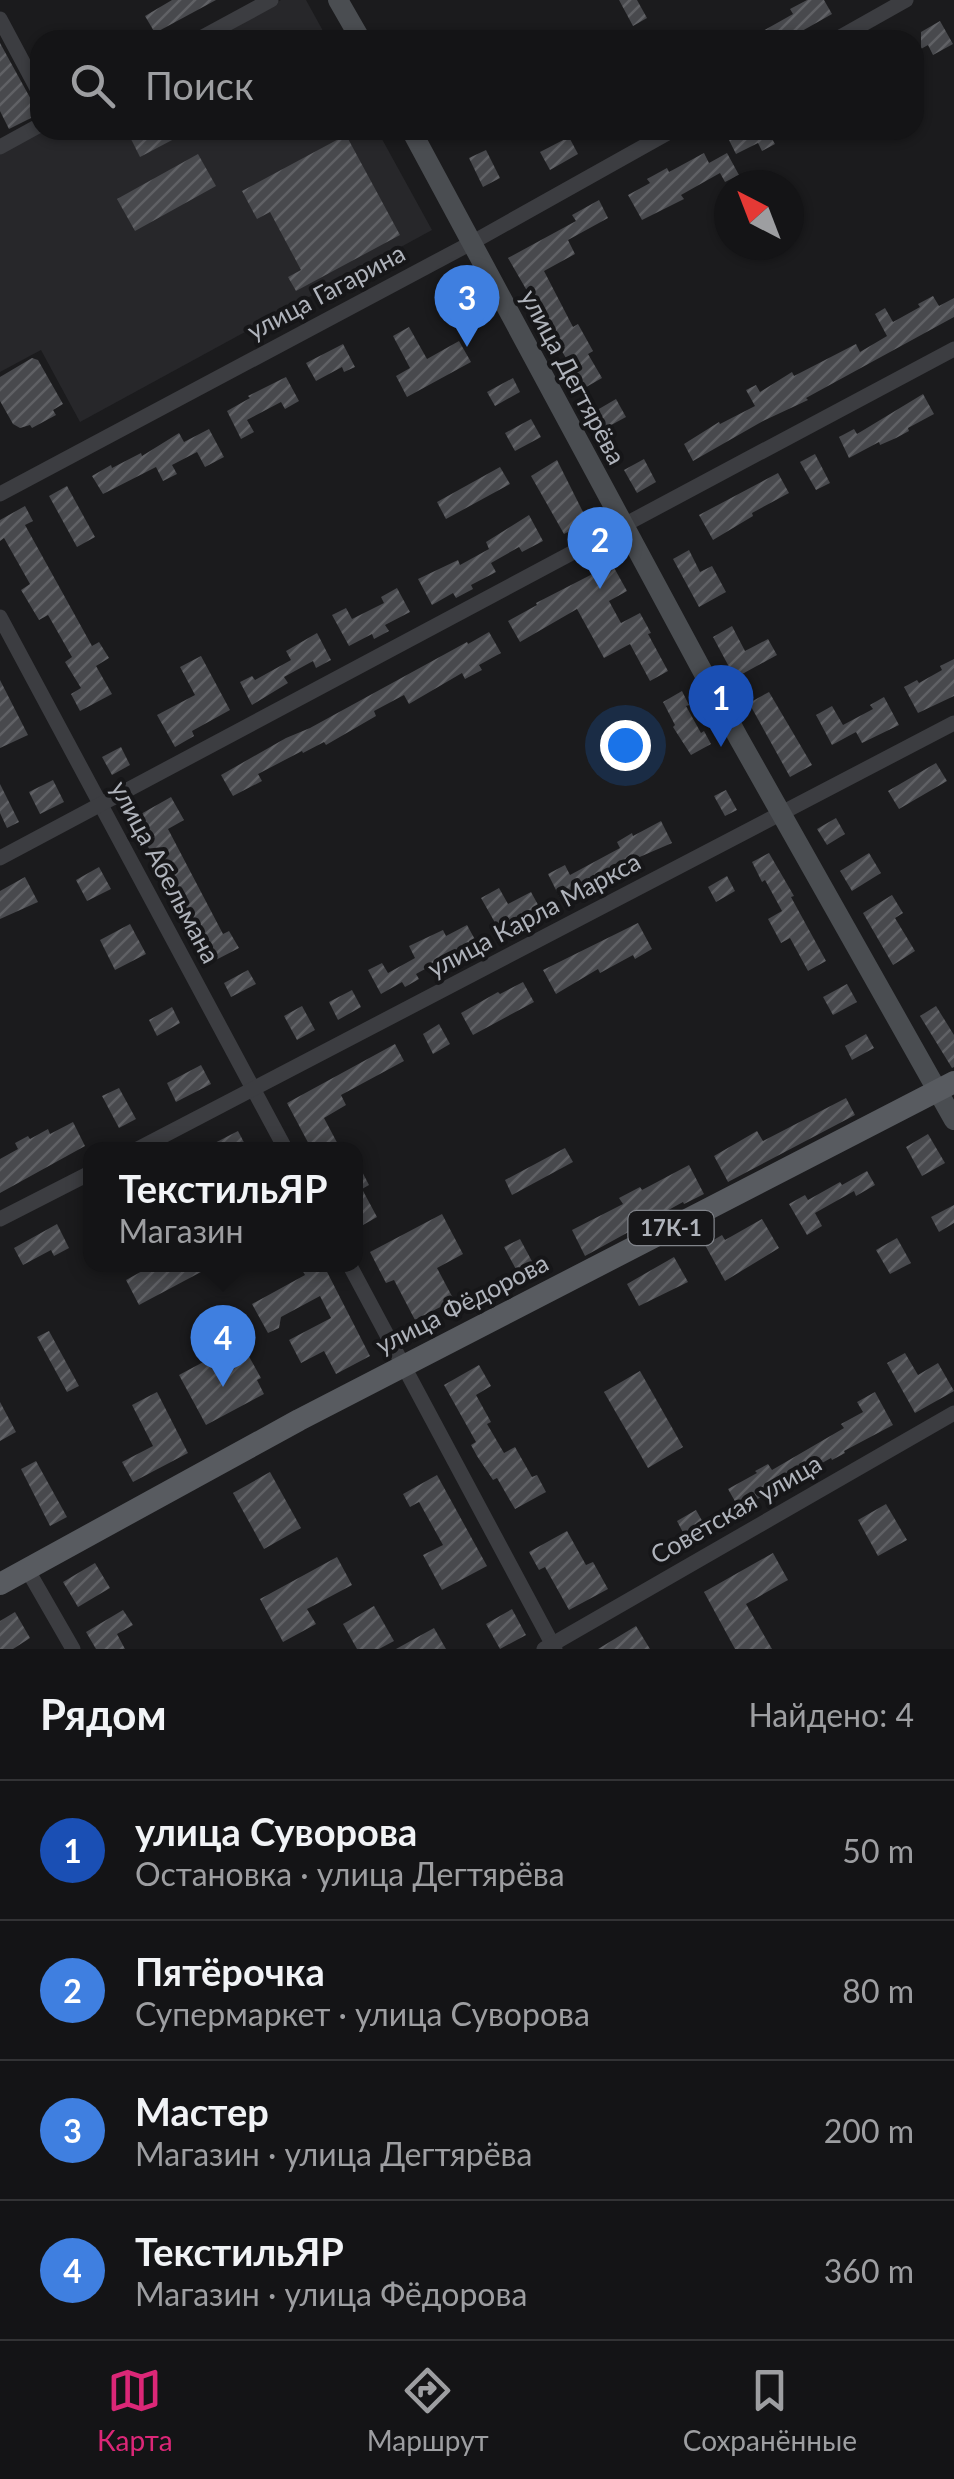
<!DOCTYPE html>
<html lang="ru">
<head>
<meta charset="utf-8">
<style>
	body { margin:0; font-family:Lato,sans-serif; background:#1d1d1f; color:#f1f3f6 }
	.compass { position:absolute; left:714px; top:170px; width:90px; height:90px; border-radius:50%; background:#141416; box-shadow:0 2px 8px #0004; rotate:318deg }
	.you { position:absolute; left:625px; top:745px; width:35px; height:35px; margin:-25px; border:8px solid #fff; border-radius:50%; background:#1a73e8; box-shadow:0 0 0 15px #1a73e833 }
	.badge { display:grid; place-items:center; width:65px; height:65px; border-radius:50%; background:#db2777; color:#fff; font-size:32px; font-weight:700 }
	.pin { position:absolute; translate:-50% -82px; filter:drop-shadow(0 2px 5px #0008) }
	.pin::after { content:''; position:absolute; top:52px; width:35px; height:30px; background:inherit; clip-path:polygon(0 0,100% 0,50% 100%) }
	.popup { position:absolute; left:83px; top:1142px; width:280px; height:130px; box-sizing:border-box; display:grid; place-content:center; border-radius:20px; background:#141416; filter:drop-shadow(0 2px 8px #0005); font-size:32px; white-space:nowrap; color:#9d9ea1 }
	.popup b { font-size:38px; color:#f1f3f6 }
	.popup::after { content:''; position:absolute; left:50%; top:100%; margin-left:-20px; border:20px solid transparent; border-top-color:#141416 }
	.list { margin:0; padding:0; list-style:none }
	h2 { display:flex; justify-content:space-between; align-items:center; height:130px; margin:0; padding:0 40px; font-size:42px }
	h2 small { font-size:32px; font-weight:400; color:#9d9ea1 }
	.list li { display:grid; grid-template-columns:65px 1fr auto; gap:30px; align-items:center; box-sizing:border-box; height:140px; padding:0 40px; border-top:2px solid #333335 }
	.list b { display:block; font-size:38px; white-space:nowrap }
	.list p { margin:0; font-size:32px; white-space:nowrap; color:#9d9ea1 }
	.list em { font-size:32px; font-style:normal; color:#9d9ea1 }
	.icon { flex:none; width:55px; height:55px; fill:none; stroke:currentColor; stroke-width:2; stroke-linecap:round; stroke-linejoin:round }
	.map { position:relative; flex:none; width:954px; height:1649px; overflow:hidden }
	.search { position:absolute; background:#141416; box-shadow:0 2px 8px #0004; left:30px; right:30px; top:30px; height:110px; display:flex; align-items:center; gap:25px; box-sizing:border-box; padding:0 35px; border-radius:30px; color:#9d9ea1; font-size:38px }
	.sheet { height:690px; background:#141416 }
	nav { display:flex; justify-content:space-around; align-items:center; box-sizing:border-box; height:140px; border-top:2px solid #333335; background:#141416; font-size:28px; color:#9d9ea1 }
	nav a { display:grid; justify-items:center; gap:5px }
	nav .on { color:#db2777 }
	.map>svg:first-child { display:block }
	.built { fill:#27272a }
	.building { fill:url(#building-hatch) }
	.lines { fill:none; stroke-linecap:round; stroke-linejoin:round }
	.street { stroke:#3c3d41; stroke-width:15 }
	.secondary { stroke:#4a4d51; stroke-width:20 }
	.primary { stroke:#585b60; stroke-width:22 }
	.labels { text-anchor:middle; stroke-width:8; stroke-linejoin:round; paint-order:stroke }
	.shield { fill:#161618; stroke:#81848a; stroke-width:2.5 }
	.shield-label { font-size:22px; font-weight:bold; fill:#afb3bb }
	.street-label { font-size:25px; fill:#afb3bb; stroke:#161618 }
</style>
</head>
<body>
<div class="map">
<svg width="954" height="1649" viewBox="0 0 954 1649">
	<defs>
		<pattern id="building-hatch" width="6" height="6" patternUnits="userSpaceOnUse" patternTransform="scale(2.5)"><rect width="6" height="6" fill="#48494d"/><path d="M-1 1l2-2M0 6l6-6M5 7l2-2" fill="none" stroke="#606165"/></pattern>
	</defs>
	<rect width="100%" height="100%" fill="#1b1b1d"/>
	<g class="built">
		<polygon points="281,0 306,0 328,40 206,40"/>
		<polygon points="40,130 377,130 432,230 80,422 41,350 0,372 0,150"/>
	</g>
	<g class="building">
		<polygon points="172,0 216,0 155,33 145,16"/>
		<polygon points="619,0 637,0 647,18 633,26"/>
		<polygon points="807,0 824,0 832,14 786,40 747,40 793,14 790,9"/>
		<polygon points="940,21 953,44 933,55 928,45 921,49 921,32"/>
		<polygon points="0,43 39,114 9,129 0,111"/>
		<polygon points="139,130 170,130 174,139 140,157 129,135"/>
		<polygon points="746,130 767,130 775,144 762,151 758,143 736,154 729,140"/>
		<polygon points="346,135 400,235 296,291 288,277 301,270 270,212 257,219 242,191"/>
		<polygon points="569,137 578,154 550,170 540,152"/>
		<polygon points="486,150 500,178 483,187 469,158"/>
		<polygon points="704,153 709,163 727,153 739,175 725,182 720,173 681,195 684,199 642,220 628,195 650,183 647,179 667,168 669,172"/>
		<polygon points="198,154 216,186 135,231 117,199"/>
		<polygon points="599,200 608,218 568,240 575,254 544,271 573,327 578,324 593,351 588,354 602,378 581,390 572,374 574,372 508,258 576,221 572,215"/>
		<polygon points="933,296 939,306 954,298 954,317 806,398 808,400 763,421 693,461 684,444 719,422 720,424 755,406 746,390 756,385 760,392 792,372 794,376 856,344 860,352 887,336 875,314 885,308 893,322 920,307 918,304"/>
		<polygon points="409,327 427,359 459,341 471,362 407,397 396,376 410,368 393,336"/>
		<polygon points="343,344 355,367 344,372 342,367 316,381 306,363"/>
		<polygon points="32,358 38,360 63,404 53,410 56,415 32,428 30,425 20,428 13,424 0,401 0,377"/>
		<polygon points="286,377 299,401 285,409 281,402 247,420 254,432 241,439 227,411 250,398 248,396"/>
		<polygon points="513,378 520,392 495,406 487,392"/>
		<polygon points="923,394 934,414 908,428 909,431 896,438 880,445 879,442 849,458 839,437 854,429 857,434"/>
		<polygon points="616,399 626,417 602,430 592,413"/>
		<polygon points="531,419 541,437 515,451 505,433"/>
		<polygon points="209,429 224,457 205,467 197,452 172,465 177,474 163,481 156,467 103,494 92,476 111,465 112,468 141,453 142,456 179,433 184,442"/>
		<polygon points="815,454 830,483 816,490 800,462"/>
		<polygon points="644,459 656,482 637,493 624,470"/>
		<polygon points="557,460 588,522 564,534 531,476"/>
		<polygon points="500,467 510,484 446,519 437,502"/>
		<polygon points="778,473 789,493 752,513 753,516 713,540 699,515"/>
		<polygon points="67,486 95,537 77,547 49,496"/>
		<polygon points="25,506 33,521 25,525 92,646 99,642 109,658 96,666 112,694 80,711 71,694 81,688 65,662 72,657 48,615 39,620 21,590 30,584 4,538 0,541 0,520"/>
		<polygon points="529,515 543,541 522,552 519,547 491,563 496,572 471,585 473,589 456,598 453,593 432,605 418,579 458,560 460,565 489,549 486,542"/>
		<polygon points="689,550 700,572 712,566 726,592 699,607 673,559"/>
		<polygon points="612,564 627,591 609,601 621,623 640,613 651,633 648,634 668,671 650,681 630,644 604,658 577,609 520,642 508,621 537,605 536,603"/>
		<polygon points="397,588 410,612 385,625 389,631 374,639 372,634 349,646 332,615 346,608 352,619 384,603 381,597"/>
		<polygon points="732,626 745,651 768,639 777,655 735,678 713,637"/>
		<polygon points="489,632 501,653 479,665 482,670 465,679 462,673 409,704 404,695 374,711 376,716 326,745 324,742 303,753 302,751 258,774 262,781 233,796 221,775 286,738 310,728 467,642 468,644"/>
		<polygon points="317,633 331,660 316,668 313,661 284,677 288,683 252,705 240,682 252,676 255,680 291,660 286,651"/>
		<polygon points="201,656 230,710 192,731 194,736 175,747 157,715 195,695 180,667"/>
		<polygon points="954,659 954,696 918,713 904,687 917,680 919,683 942,670 940,666"/>
		<polygon points="0,680 28,735 0,748"/>
		<polygon points="682,691 689,705 686,706 701,733 704,731 711,744 691,755 673,727 675,725 663,702"/>
		<polygon points="769,692 812,765 790,777 749,703"/>
		<polygon points="884,697 899,725 862,743 856,732 832,745 816,715 832,706 843,725 873,709 870,705"/>
		<polygon points="121,747 130,765 112,775 102,757"/>
		<polygon points="936,763 947,781 899,809 888,791"/>
		<polygon points="53,780 64,802 40,814 29,792"/>
		<polygon points="0,784 19,822 7,828 0,813"/>
		<polygon points="726,790 737,810 725,816 714,796"/>
		<polygon points="171,797 184,820 168,829 223,934 229,931 239,948 210,963 201,946 204,944 132,819"/>
		<polygon points="836,818 845,834 827,845 817,829"/>
		<polygon points="661,821 672,843 628,862 560,898 548,874 565,865 570,875 620,848 617,842 632,833 633,836"/>
		<polygon points="769,853 794,896 791,897 826,961 808,971 790,938 781,943 768,919 782,911 765,880 762,882 752,862"/>
		<polygon points="869,853 881,873 852,891 840,871"/>
		<polygon points="99,867 111,889 87,901 76,880"/>
		<polygon points="727,876 735,891 716,902 708,887"/>
		<polygon points="25,877 38,902 0,919 0,891"/>
		<polygon points="499,888 508,904 531,892 542,912 502,935 481,898"/>
		<polygon points="892,895 903,913 895,918 915,951 893,965 863,913"/>
		<polygon points="638,923 652,949 635,959 633,955 600,973 598,969 556,994 543,970"/>
		<polygon points="130,924 146,954 115,970 100,940"/>
		<polygon points="467,925 478,945 442,962 441,960 416,974 419,979 405,987 402,982 381,994 368,970 382,963 388,973 415,958 409,946 443,930 446,936"/>
		<polygon points="248,970 256,984 231,997 224,983"/>
		<polygon points="523,982 534,1002 473,1035 461,1013 498,992 500,994"/>
		<polygon points="847,984 857,1002 833,1015 823,997"/>
		<polygon points="352,990 361,1007 338,1020 329,1002"/>
		<polygon points="302,1006 315,1030 297,1040 284,1016"/>
		<polygon points="936,1006 954,1035 954,1067 952,1068 920,1016"/>
		<polygon points="172,1007 180,1023 157,1036 149,1020"/>
		<polygon points="439,1024 450,1044 433,1054 423,1034"/>
		<polygon points="866,1034 874,1048 852,1060 845,1046"/>
		<polygon points="395,1044 404,1061 341,1095 346,1105 324,1118 341,1150 312,1150 287,1103"/>
		<polygon points="201,1065 211,1084 176,1102 167,1083"/>
		<polygon points="119,1088 136,1119 119,1128 102,1096"/>
		<polygon points="846,1098 855,1115 728,1182 714,1156 757,1131 763,1141"/>
		<polygon points="73,1122 85,1146 0,1193 0,1159 18,1149 15,1143 28,1136 30,1139 48,1129 50,1134"/>
		<polygon points="238,1131 248,1150 201,1150"/>
		<polygon points="928,1134 945,1163 922,1176 906,1147"/>
		<polygon points="565,1148 573,1162 512,1195 505,1180"/>
		<polygon points="356,1160 369,1185 362,1189 377,1217 356,1229"/>
		<polygon points="689,1165 704,1194 684,1204 683,1202 585,1256 572,1230 623,1204 619,1198 640,1187 642,1190"/>
		<polygon points="867,1171 875,1185 856,1196 854,1191 815,1213 822,1226 807,1235 789,1204 805,1195 808,1200 840,1182 842,1185"/>
		<polygon points="954,1205 954,1223 939,1232 931,1217"/>
		<polygon points="442,1214 463,1254 437,1268 454,1300 415,1320 394,1280 386,1283 370,1252"/>
		<polygon points="762,1219 779,1248 725,1281 705,1245 722,1235 725,1240"/>
		<polygon points="57,1224 69,1248 54,1256 51,1250 23,1265 14,1248"/>
		<polygon points="897,1238 911,1263 890,1274 876,1250"/>
		<polygon points="520,1239 534,1265 518,1273 504,1247"/>
		<polygon points="674,1257 688,1282 639,1306 627,1284"/>
		<polygon points="155,1264 216,1264 139,1305 126,1280"/>
		<polygon points="299,1264 323,1264 370,1356 336,1374 324,1351 301,1363 289,1340 331,1318 320,1296 281,1317 279,1328 268,1333 252,1304 305,1275"/>
		<polygon points="49,1331 79,1386 67,1392 37,1337"/>
		<polygon points="237,1344 244,1355 247,1353 261,1378 257,1380 264,1394 206,1425 179,1375"/>
		<polygon points="905,1353 918,1375 938,1363 954,1391 915,1413 887,1363"/>
		<polygon points="479,1365 491,1386 476,1395 491,1422 487,1424 504,1453 515,1447 532,1477 537,1475 546,1492 515,1509 497,1478 493,1480 477,1456 471,1445 476,1442 444,1385"/>
		<polygon points="640,1371 683,1447 648,1468 604,1392"/>
		<polygon points="157,1392 188,1453 133,1482 122,1462 153,1446 132,1405"/>
		<polygon points="875,1392 893,1425 844,1451 845,1453 832,1460 831,1458 781,1486 754,1501 755,1504 741,1512 728,1489 757,1473 755,1471 768,1464 772,1470 844,1428 841,1424 863,1412 857,1402"/>
		<polygon points="0,1402 16,1432 0,1441"/>
		<polygon points="36,1461 67,1517 50,1526 21,1469"/>
		<polygon points="270,1472 301,1528 264,1549 233,1493"/>
		<polygon points="437,1475 487,1566 442,1590 423,1555 443,1545 419,1502 410,1507 403,1494"/>
		<polygon points="886,1504 907,1540 878,1556 858,1520"/>
		<polygon points="696,1510 709,1533 689,1544 677,1521"/>
		<polygon points="567,1531 586,1565 593,1562 608,1589 569,1610 545,1567 539,1570 529,1552"/>
		<polygon points="773,1553 788,1580 746,1604 772,1649 735,1649 704,1592"/>
		<polygon points="337,1557 352,1585 307,1609 316,1624 283,1642 260,1599"/>
		<polygon points="95,1563 110,1588 78,1607 63,1582"/>
		<polygon points="374,1606 394,1641 379,1649 357,1649 343,1624"/>
		<polygon points="512,1609 526,1635 500,1649 486,1624"/>
		<polygon points="123,1610 133,1625 117,1634 125,1649 96,1649 86,1632"/>
		<polygon points="15,1612 30,1638 13,1649 0,1649 0,1621"/>
		<polygon points="636,1626 650,1649 598,1649"/>
		<polygon points="434,1628 446,1649 396,1649"/>
	</g>
	<g class="lines">
		<g class="street">
			<polyline points="0,19 40,94"/>
			<polyline points="197,40 271,0"/>
			<polyline points="835,40 906,0"/>
			<polyline points="0,147 40,125"/>
			<polyline points="0,494 473,242 673,130"/>
			<polyline points="0,617 286,1150"/>
			<polyline points="0,858 954,349"/>
			<polyline points="136,1150 954,723"/>
			<polyline points="0,1219 90,1173"/>
			<polyline points="349,1264 555,1649"/>
			<polyline points="27,1569 73,1649"/>
			<polyline points="544,1649 954,1413"/>
		</g>
		<g class="secondary">
			<polyline points="338,0 361,40"/>
			<polyline points="411,130 738,737 954,1120"/>
		</g>
		<polyline class="primary" points="0,1584 299,1420 954,1082"/>
	</g>
	<g class="labels">
		<rect class="shield" x="628.5" y="1211" width="85" height="34" rx="8"/>
		<g class="shield-label">
			<text x="671" y="1236">17К-1</text>
		</g>
		<g class="street-label">
			<text transform="translate(326 292) rotate(-28)" y="9">улица Гагарина</text>
			<text transform="translate(573 377) rotate(62)" y="9">улица Дегтярёва</text>
			<text transform="translate(165 872) rotate(62)" y="9">улица Абельмана</text>
			<text transform="translate(534 915) rotate(-28)" y="9">улица Карла Маркса</text>
			<text transform="translate(462 1304) rotate(-27)" y="9">улица Фёдорова</text>
			<text transform="translate(736 1509) rotate(-30)" y="9">Советская улица</text>
		</g>
	</g>
</svg>
<svg class="compass" viewBox="-18 -18 36 36"><path d="M0-13l5 13h-10z" fill="#e53935"/><path d="M0 13l5-13h-10z" fill="#9d9ea1"/></svg>
<div class="you"></div>
<div class="pin badge" style="left:721px;top:747px;background:#1a4fb4">1</div>
<div class="pin badge" style="left:600px;top:589px;background:#3f7fe0">2</div>
<div class="pin badge" style="left:467px;top:347px;background:#3f7fe0">3</div>
<div class="pin badge" style="left:223px;top:1387px;background:#3f7fe0">4</div>
<div class="popup"><b>ТекстильЯР</b>Магазин</div>
<div class="search"><svg class="icon" aria-label="search" viewBox="0 0 24 24"><circle cx="10" cy="10" r="6"/><path d="M15 15l6 6"/></svg>Поиск</div>
</div>
<section class="sheet">
<h2>Рядом<small>Найдено: 4</small></h2>
<ul class="list">
<li><span class="badge" style="background:#1a4fb4">1</span><div><b>улица Суворова</b><p>Остановка · улица Дегтярёва</p></div><em>50 m</em></li>
<li><span class="badge" style="background:#3f7fe0">2</span><div><b>Пятёрочка</b><p>Супермаркет · улица Суворова</p></div><em>80 m</em></li>
<li><span class="badge" style="background:#3f7fe0">3</span><div><b>Мастер</b><p>Магазин · улица Дегтярёва</p></div><em>200 m</em></li>
<li><span class="badge" style="background:#3f7fe0">4</span><div><b>ТекстильЯР</b><p>Магазин · улица Фёдорова</p></div><em>360 m</em></li>
</ul>
</section>
<nav>
<a class="on"><svg class="icon" aria-label="map" viewBox="0 0 24 24"><path d="M3 6l6-2 6 2 6-2v14l-6 2-6-2-6 2zM9 4v14M15 6v14"/></svg>Карта</a>
<a><svg class="icon" aria-label="directions" viewBox="0 0 24 24"><path d="M12 3l9 9-9 9-9-9zM9 14v-3h6M13 9l2 2-2 2"/></svg>Маршрут</a>
<a><svg class="icon" aria-label="saved" viewBox="0 0 24 24"><path d="M7 4h10v16l-5-4-5 4z"/></svg>Сохранённые</a>
</nav>
</body>
</html>
